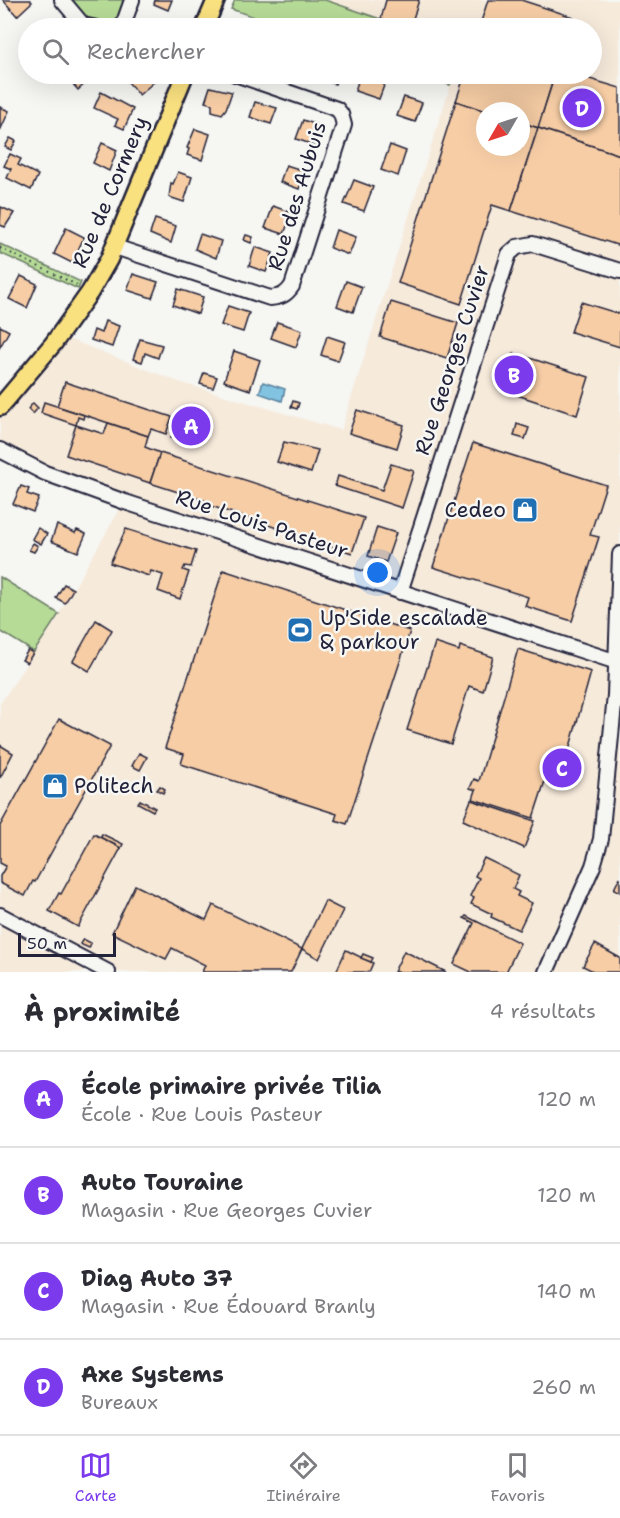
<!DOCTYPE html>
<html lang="fr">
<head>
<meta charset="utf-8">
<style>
	body { margin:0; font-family:"Shantell Sans",sans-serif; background:#f2f2f3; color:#2b2b33 }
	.compass { position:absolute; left:476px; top:102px; width:54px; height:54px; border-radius:50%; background:#fff; box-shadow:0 6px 24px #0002; rotate:231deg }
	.scale { position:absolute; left:18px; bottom:15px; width:98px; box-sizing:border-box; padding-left:6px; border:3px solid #22223b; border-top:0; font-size:16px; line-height:21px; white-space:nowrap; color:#22223b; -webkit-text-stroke:4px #f6f6f2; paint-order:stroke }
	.you { position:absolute; left:378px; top:573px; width:21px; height:21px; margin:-15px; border:4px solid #fff; border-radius:50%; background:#1a73e8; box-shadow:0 0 0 9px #1a73e833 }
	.badge { display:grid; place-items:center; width:39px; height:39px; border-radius:50%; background:#7c3aed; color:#fff; font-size:20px; font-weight:700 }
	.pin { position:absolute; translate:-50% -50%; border:3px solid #fff; box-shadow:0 2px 6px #0006 }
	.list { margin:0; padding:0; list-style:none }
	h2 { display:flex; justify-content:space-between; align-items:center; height:78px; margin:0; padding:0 24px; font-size:26px }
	h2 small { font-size:20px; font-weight:400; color:#7c7c81 }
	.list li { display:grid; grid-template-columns:39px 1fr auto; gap:18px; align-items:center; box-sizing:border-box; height:96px; padding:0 24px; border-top:2px solid #e1e1e2 }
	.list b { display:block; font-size:22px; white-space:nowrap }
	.list p { margin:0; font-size:20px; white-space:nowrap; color:#7c7c81 }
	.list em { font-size:20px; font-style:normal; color:#7c7c81 }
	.icon { flex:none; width:33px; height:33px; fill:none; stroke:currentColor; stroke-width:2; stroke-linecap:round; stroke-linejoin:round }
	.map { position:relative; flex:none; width:620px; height:972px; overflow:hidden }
	.search { position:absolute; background:#fff; box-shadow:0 6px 24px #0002; left:18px; right:18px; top:18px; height:66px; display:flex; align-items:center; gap:15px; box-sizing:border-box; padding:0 21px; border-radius:33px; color:#7c7c81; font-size:22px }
	.sheet { height:462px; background:#fff }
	nav { display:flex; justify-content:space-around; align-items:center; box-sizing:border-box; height:84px; border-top:2px solid #e1e1e2; background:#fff; font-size:16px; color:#7c7c81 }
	nav a { display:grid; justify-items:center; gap:3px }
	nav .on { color:#7c3aed }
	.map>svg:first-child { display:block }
	.built { fill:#f6eadb; fill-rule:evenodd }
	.green { fill:#b6db96; stroke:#6c7e68; stroke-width:1.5 }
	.water { fill:#81c3e1; stroke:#5b839f; stroke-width:1.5 }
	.building { fill:#f6cda5; stroke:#22223b; stroke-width:1.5 }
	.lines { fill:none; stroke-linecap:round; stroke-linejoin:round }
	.minor-casing { stroke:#22223b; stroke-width:18 }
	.major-casing { stroke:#22223b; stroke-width:21 }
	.path { stroke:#22223b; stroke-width:2; stroke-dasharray:1.5 4.5; stroke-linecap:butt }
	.minor { stroke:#f6f6f2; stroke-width:14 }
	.major { stroke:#fae180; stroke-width:16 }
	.labels { text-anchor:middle; stroke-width:5; stroke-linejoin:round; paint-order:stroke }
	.street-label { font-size:21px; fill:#22223b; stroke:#f6f6f2 }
	.poi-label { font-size:21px; fill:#22223b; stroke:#f6f6f2; text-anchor:start }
</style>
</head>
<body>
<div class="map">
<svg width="620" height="972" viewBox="0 0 620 972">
	<rect width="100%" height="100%" fill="#f6f6f2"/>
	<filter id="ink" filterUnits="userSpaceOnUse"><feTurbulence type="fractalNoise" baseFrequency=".0167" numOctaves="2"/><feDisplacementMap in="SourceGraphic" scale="12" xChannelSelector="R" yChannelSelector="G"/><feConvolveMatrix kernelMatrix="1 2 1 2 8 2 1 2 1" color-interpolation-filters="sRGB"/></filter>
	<g filter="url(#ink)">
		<path class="built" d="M325,0H620V972H0V704L59,614L124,502L0,450V419L66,338L179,382L341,430L454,74H592V28H407ZM485,111H521V147H485Z"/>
		<g class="green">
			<path d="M69,0H125L117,20L111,27C91,28 81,14 69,0Z"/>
			<polygon points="235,0 325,0 407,28 286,28 231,9"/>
			<polygon points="416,74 454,74 450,85"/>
			<polygon points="0,244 81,282 78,289 0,253"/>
			<polygon points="0,577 59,614 34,652 0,631"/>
		</g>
		<polygon class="water" points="263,382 285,389 282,401 259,393"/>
		<g class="building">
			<polygon points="3,0 30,0 32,2 17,16"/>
			<polygon points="155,0 172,0 168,10 154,4"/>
			<polygon points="386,0 419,0 410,28 381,19"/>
			<polygon points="488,0 521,0 573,17 569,28 479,28"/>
			<polygon points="64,74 83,74 89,80 78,90"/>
			<polygon points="140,74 147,74 154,82 139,95 128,82"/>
			<polygon points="315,74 338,74 335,84 314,77"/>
			<polygon points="465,74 555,74 538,128 521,122 521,111 485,111 456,101"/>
			<polygon points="555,74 573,74 620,88 620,155 538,128"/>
			<polygon points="360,75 385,83 379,99 355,91"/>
			<polygon points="210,87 232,92 226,109 222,114 212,111 212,104 205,102"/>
			<polygon points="101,92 133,109 124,129 115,125 118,119 94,108"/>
			<polygon points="404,97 422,103 415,122 397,116"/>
			<polygon points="456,101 485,111 485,147 521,147 521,122 538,128 511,211 492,205 461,304 398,283"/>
			<polygon points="255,102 277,108 271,124 250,117"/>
			<polygon points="0,107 9,111 0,131"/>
			<polygon points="303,120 320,126 314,145 296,139"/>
			<polygon points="538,128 620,155 620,246 511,211"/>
			<polygon points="195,129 210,134 202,160 187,155 189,149 187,148"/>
			<polygon points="10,138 16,141 11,150 5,147"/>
			<polygon points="102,143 117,150 109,171 93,163"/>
			<polygon points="390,145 406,151 398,176 381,170"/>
			<polygon points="10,154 21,159 18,165 38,175 31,190 7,178 11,169 4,166"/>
			<polygon points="286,165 305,171 299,189 280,182"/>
			<polygon points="178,172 192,177 184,202 169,197 171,183 173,184"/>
			<polygon points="354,180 373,187 364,211 344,204"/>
			<polygon points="273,206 292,213 284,234 265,228"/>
			<polygon points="1,207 14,213 5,227 0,225"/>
			<polygon points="155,219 176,226 171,243 150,234"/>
			<polygon points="66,228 84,237 72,263 54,254"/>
			<polygon points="336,230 356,237 349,255 330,248"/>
			<polygon points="200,234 221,241 216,258 195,249"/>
			<polygon points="246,235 253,237 251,243 244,240"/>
			<polygon points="255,247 273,253 266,272 249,266"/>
			<polygon points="133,274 158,282 152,298 127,290"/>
			<polygon points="21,276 37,284 27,308 9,299"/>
			<polygon points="346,281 362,287 353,312 337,306"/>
			<polygon points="178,289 203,297 198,314 173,305"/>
			<polygon points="391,302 458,323 447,358 380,337"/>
			<polygon points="581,302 620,314 620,347 571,332"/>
			<polygon points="228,306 249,313 243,332 221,325"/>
			<polygon points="105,321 119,326 112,347 91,340 94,330 101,333"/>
			<polygon points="277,322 302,330 296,347 271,338"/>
			<polygon points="0,326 9,331 0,347"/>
			<polygon points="327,336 345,342 338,361 321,355"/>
			<polygon points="140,339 162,345 158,358 145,353 142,362 133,359"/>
			<polygon points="234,351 260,360 250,390 224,381"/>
			<polygon points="514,353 589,377 577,415 502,390"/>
			<polygon points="204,373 217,377 213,388 200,384"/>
			<polygon points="65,382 172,417 166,434 151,429 148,436 57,406"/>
			<polygon points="293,401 299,403 297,409 291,407"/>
			<polygon points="44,402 84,415 83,419 78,417 76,425 41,413"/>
			<polygon points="33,403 38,408 33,414 28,409"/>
			<polygon points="357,410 404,425 397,448 349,433"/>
			<polygon points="180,411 199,418 190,444 171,438"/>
			<polygon points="108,423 148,436 145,447 160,453 150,483 66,455 76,425 104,434"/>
			<polygon points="517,424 529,428 525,439 514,436"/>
			<polygon points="284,442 318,450 311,473 277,462"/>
			<polygon points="473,443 606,485 590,535 599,537 572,621 525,606 528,597 433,567"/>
			<polygon points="160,453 364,518 352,553 205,504 206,501 150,483"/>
			<polygon points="391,464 414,471 402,508 335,486 338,476 382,490"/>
			<polygon points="21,486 29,489 27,494 39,498 33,512 13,504"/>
			<polygon points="57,525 75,533 77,530 86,534 78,552 51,541"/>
			<polygon points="377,527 396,533 386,562 368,556"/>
			<polygon points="38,528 47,534 41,544 32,539"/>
			<polygon points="126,529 196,551 191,567 185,566 183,570 189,572 180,599 158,591 163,575 151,571 149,576 110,563"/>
			<polygon points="33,543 38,546 34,552 29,550"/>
			<polygon points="223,570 410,631 347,824 335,820 337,814 181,764 184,754 165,748"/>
			<polygon points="64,584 73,589 65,603 56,598"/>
			<polygon points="96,620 112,630 89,671 73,661"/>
			<polygon points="435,643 459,651 460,646 493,657 483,691 469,686 451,744 407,730"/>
			<polygon points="518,649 591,672 561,779 547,775 533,818 473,799 476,790 470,788 474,779 479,781"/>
			<polygon points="28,650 33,653 27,663 22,660"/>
			<polygon points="59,719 110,746 35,882 33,881 25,896 0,883 0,876 6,866 0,863 0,826"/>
			<polygon points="0,745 13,753 0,778"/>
			<polygon points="139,753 147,757 140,770 132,766"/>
			<polygon points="160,786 165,789 163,793 157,790"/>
			<polygon points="140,800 155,808 153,811 138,803"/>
			<polygon points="471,800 535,821 524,848 463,820"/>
			<polygon points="94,834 121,848 78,927 49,911 59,893 61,894"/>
			<polygon points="102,834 123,844 121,848 100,837"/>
			<polygon points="484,858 519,875 513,889 519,892 517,896 532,903 519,930 491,917 492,914 471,904 474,898 470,896 479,878 475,876"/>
			<polygon points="620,877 620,892 614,889"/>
			<polygon points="135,885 206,920 213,905 302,949 291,972 202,972 205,965 172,948 166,959 112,933"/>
			<polygon points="325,901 343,910 319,959 302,949"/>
			<polygon points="466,916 520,943 506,972 471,972 454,964 474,923 464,918"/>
			<polygon points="83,939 91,943 89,948 80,944"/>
			<polygon points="595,944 620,958 620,972 595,972 583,966"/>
			<polygon points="346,950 373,963 369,972 336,972"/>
			<polygon points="404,951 446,972 394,972"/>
			<polygon points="363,954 373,958 371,962 361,958"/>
		</g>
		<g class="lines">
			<g class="minor-casing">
				<g id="minor">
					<polyline points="62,0 83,25 97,28"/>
					<polyline points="122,28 132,0"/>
					<path d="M115,247L270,298C281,297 286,295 292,286L344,125L341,114L337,109L235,74"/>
					<polyline points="0,450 45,473 125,502 617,662"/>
					<polyline points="400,592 509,254 517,247 533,244 620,271"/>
					<polyline points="0,915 108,972"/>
					<polyline points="546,972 593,866 601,839 615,695 620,554"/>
				</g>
			</g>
			<g class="major-casing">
				<g id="major">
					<polyline points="204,28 216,0"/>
					<polyline points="0,407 53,344 90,292 109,259 185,74"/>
				</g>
			</g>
			<polyline class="path" points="0,248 77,285"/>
			<use href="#minor" class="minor"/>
			<use href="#major" class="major"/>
		</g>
	</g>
	<defs>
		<g id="shop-square" transform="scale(1.35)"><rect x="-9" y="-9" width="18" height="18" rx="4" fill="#1f6fb2" stroke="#f6f6f2"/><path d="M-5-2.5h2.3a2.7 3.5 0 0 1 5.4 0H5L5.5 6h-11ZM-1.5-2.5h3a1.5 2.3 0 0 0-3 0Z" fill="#fff"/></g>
		<g id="stadium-square" transform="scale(1.35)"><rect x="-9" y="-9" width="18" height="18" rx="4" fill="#1f6fb2" stroke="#f6f6f2"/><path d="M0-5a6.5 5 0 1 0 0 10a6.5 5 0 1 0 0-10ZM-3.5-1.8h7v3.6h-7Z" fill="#fff"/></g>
	</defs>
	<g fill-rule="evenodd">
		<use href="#shop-square" x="525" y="510"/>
		<use href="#stadium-square" x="300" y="630"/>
		<use href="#shop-square" x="55" y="786"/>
	</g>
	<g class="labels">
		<g class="street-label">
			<text transform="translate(110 192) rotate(-67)" y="7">Rue de Cormery</text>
			<text transform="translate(297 196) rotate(-73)" y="7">Rue des Aubuis</text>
			<text transform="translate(452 360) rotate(-72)" y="7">Rue Georges Cuvier</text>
			<text transform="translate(262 524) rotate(18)" y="7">Rue Louis Pasteur</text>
		</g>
		<g class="poi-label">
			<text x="506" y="517" text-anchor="end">Cedeo</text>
			<text x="320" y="625">Up'Side escalade<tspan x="320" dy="24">&amp; parkour</tspan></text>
			<text x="74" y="793">Politech</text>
		</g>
	</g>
</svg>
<svg class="compass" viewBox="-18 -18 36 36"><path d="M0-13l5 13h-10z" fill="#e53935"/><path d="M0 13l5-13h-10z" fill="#7c7c81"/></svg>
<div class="scale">50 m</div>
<div class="you"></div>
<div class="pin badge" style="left:191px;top:426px">A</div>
<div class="pin badge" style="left:514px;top:375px">B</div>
<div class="pin badge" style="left:562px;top:768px">C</div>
<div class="pin badge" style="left:582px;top:108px">D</div>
<div class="search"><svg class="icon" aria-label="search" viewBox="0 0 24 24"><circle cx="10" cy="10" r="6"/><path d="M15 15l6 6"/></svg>Rechercher</div>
</div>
<section class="sheet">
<h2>À proximité<small>4 résultats</small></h2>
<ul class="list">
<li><span class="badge">A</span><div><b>École primaire privée Tilia</b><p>École · Rue Louis Pasteur</p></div><em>120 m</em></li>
<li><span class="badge">B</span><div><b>Auto Touraine</b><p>Magasin · Rue Georges Cuvier</p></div><em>120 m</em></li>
<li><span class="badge">C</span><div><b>Diag Auto 37</b><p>Magasin · Rue Édouard Branly</p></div><em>140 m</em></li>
<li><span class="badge">D</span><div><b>Axe Systems</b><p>Bureaux</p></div><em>260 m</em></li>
</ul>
</section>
<nav>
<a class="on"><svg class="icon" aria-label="map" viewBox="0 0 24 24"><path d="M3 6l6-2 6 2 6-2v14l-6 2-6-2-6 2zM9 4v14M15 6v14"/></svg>Carte</a>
<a><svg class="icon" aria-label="directions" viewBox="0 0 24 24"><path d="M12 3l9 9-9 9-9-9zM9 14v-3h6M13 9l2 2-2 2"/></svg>Itinéraire</a>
<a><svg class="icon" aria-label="saved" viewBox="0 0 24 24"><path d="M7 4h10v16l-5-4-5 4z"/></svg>Favoris</a>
</nav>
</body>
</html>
